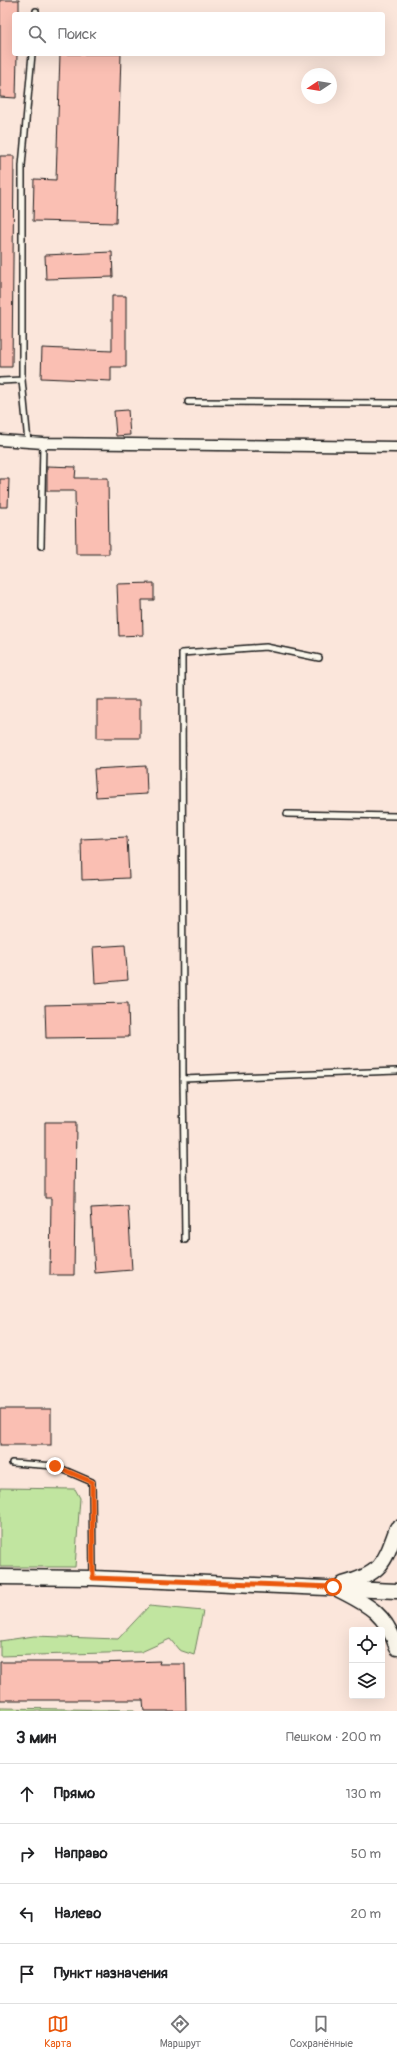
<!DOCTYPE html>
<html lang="ru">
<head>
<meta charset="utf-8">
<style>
	body { margin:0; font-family:Pangolin,sans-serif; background:#f6f6f6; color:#202124 }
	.controls { position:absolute; right:12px; bottom:12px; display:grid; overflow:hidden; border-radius:4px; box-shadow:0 4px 16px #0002 }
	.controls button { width:36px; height:36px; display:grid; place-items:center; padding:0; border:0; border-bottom:1px solid #e0e0e0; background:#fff; color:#202124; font:20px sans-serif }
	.compass { position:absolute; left:301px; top:68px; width:36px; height:36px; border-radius:50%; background:#fff; box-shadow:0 4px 16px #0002; rotate:258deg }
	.stop { position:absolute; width:12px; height:12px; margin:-9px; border:3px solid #ea580c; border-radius:50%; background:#fff }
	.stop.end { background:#ea580c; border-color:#fff; box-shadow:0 1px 4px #0008 }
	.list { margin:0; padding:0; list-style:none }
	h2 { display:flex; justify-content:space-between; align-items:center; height:52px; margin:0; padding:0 16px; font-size:17px }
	h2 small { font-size:13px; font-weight:400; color:#757577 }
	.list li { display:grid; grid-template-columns:26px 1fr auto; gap:12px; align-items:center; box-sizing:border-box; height:60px; padding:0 16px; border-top:1px solid #e0e0e0 }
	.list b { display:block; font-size:15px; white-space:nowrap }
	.list em { font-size:13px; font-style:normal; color:#757577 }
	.icon { flex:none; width:22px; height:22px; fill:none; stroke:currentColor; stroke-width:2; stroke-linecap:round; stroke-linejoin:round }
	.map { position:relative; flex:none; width:397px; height:1711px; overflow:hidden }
	.search { position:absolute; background:#fff; box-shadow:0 4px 16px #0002; left:12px; right:12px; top:12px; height:44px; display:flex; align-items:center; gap:10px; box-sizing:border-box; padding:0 14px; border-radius:4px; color:#757577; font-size:15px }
	.sheet { height:292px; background:#fff }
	nav { display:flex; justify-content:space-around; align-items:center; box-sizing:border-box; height:56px; border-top:1px solid #e0e0e0; background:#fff; font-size:11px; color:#757577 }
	nav a { display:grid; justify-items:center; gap:2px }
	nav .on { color:#ea580c }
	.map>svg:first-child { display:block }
	.green { fill:#c1e5a0; stroke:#6e805e }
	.building { fill:#fabfb3; stroke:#1c1c1c }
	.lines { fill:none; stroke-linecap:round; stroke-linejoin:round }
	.lane-casing { stroke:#1c1c1c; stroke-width:8 }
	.street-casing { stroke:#1c1c1c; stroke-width:13 }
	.secondary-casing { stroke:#1c1c1c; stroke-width:17 }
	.lane { stroke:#fbf7ec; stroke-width:5 }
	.street { stroke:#fbf7ec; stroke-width:10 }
	.secondary { stroke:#fbf7ec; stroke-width:14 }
	.route { stroke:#ea580c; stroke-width:5 }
</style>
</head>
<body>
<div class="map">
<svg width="397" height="1711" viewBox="0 0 397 1711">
	<rect width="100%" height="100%" fill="#fbe6db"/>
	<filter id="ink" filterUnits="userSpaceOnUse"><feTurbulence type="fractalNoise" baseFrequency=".025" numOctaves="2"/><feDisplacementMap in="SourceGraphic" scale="8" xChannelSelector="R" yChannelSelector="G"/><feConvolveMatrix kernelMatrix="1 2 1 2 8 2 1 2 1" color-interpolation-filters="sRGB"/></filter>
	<g filter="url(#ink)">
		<g class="green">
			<polygon points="0,1488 75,1489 80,1498 75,1567 0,1567"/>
			<polygon points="149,1606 203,1611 194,1655 179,1650 170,1639 141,1652 0,1656 0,1641 34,1636 118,1639"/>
			<polygon points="0,1708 134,1710 135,1711 0,1711"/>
		</g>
		<g class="building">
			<polygon points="0,0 19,0 19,14 14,14 14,54 17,54 16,98 0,97"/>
			<polygon points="60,54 121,54 116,223 33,221 34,179 56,180"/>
			<polygon points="0,156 14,156 12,367 0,367"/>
			<polygon points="112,252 113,277 46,279 45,255"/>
			<polygon points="112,296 126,296 126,367 111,367 111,381 41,378 42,348 112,351"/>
			<polygon points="128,410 130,435 116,436 114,411"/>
			<polygon points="47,466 76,467 75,478 108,478 109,554 76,554 75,491 47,491"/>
			<polygon points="0,479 9,479 8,507 0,507"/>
			<polygon points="154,583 154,600 142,600 143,635 119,636 117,584"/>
			<rect x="97" y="700" width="43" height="38"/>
			<polygon points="146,766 147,794 96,797 94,769"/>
			<polygon points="127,837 129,878 82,880 81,839"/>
			<polygon points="125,945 128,980 95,983 93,947"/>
			<polygon points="128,1003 129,1037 46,1038 45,1005"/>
			<polygon points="45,1122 76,1122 74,1275 50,1275 51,1198 45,1198"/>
			<polygon points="128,1206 132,1270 95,1273 91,1208"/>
			<rect x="0" y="1409" width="51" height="36"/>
			<polygon points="160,1661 159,1664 185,1664 186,1711 144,1711 143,1700 0,1700 0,1662 98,1662 98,1663"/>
		</g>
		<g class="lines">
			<g class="lane-casing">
				<g id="lane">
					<polyline points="36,14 36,11"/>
					<polyline points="22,380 28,442"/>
					<polyline points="0,381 22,380 22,166 32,54"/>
					<polyline points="188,402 397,403"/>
					<polyline points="41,546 43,443"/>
					<polyline points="287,814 397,816"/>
					<polyline points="183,1079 182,653 266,647 319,658"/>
					<polyline points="185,1240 183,1079 397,1071"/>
					<polyline points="12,1463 55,1466 92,1482 93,1577"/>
				</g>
			</g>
			<g class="street-casing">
				<polyline id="street" points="0,440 43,443 397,447"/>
			</g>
			<g class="secondary-casing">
				<g id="secondary">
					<polyline points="0,1577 93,1578 397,1591"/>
					<path d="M343,1584C382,1573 384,1564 397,1528"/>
					<path d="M339,1590C369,1605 386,1614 397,1648"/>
				</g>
			</g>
			<use href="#lane" class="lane"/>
			<use href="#street" class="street"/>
			<use href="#secondary" class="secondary"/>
		</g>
	</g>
	<g class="lines" filter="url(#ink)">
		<polyline class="route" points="55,1466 92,1482 93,1578 333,1587"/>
	</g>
</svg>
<div class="controls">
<button><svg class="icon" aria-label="locate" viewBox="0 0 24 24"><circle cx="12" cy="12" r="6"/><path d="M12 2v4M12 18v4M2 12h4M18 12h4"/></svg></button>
<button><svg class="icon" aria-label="layers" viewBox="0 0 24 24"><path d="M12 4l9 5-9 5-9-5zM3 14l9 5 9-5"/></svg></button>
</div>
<svg class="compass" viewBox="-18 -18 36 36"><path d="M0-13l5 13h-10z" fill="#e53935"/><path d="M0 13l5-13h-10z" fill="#757577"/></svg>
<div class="stop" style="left:333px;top:1587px"></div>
<div class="stop end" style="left:55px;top:1466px"></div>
<div class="search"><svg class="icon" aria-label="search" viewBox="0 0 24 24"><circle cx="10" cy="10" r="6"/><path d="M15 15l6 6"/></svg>Поиск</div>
</div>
<section class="sheet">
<h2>3 мин<small>Пешком · 200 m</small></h2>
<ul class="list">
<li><svg class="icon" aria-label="ahead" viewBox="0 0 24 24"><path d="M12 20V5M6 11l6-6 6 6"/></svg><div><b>Прямо</b></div><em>130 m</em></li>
<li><svg class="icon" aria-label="right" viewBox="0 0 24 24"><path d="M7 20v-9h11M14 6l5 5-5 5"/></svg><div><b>Направо</b></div><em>50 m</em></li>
<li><svg class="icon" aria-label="left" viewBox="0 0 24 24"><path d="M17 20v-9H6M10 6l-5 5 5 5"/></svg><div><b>Налево</b></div><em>20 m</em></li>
<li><svg class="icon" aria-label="arrive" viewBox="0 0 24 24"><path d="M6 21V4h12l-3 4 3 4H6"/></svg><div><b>Пункт назначения</b></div></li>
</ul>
</section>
<nav>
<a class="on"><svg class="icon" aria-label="map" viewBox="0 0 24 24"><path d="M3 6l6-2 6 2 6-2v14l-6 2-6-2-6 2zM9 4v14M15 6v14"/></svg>Карта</a>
<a><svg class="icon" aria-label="directions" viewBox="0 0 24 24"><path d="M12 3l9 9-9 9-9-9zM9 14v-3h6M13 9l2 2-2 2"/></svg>Маршрут</a>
<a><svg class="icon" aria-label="saved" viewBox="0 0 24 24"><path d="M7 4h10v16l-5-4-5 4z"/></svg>Сохранённые</a>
</nav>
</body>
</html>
